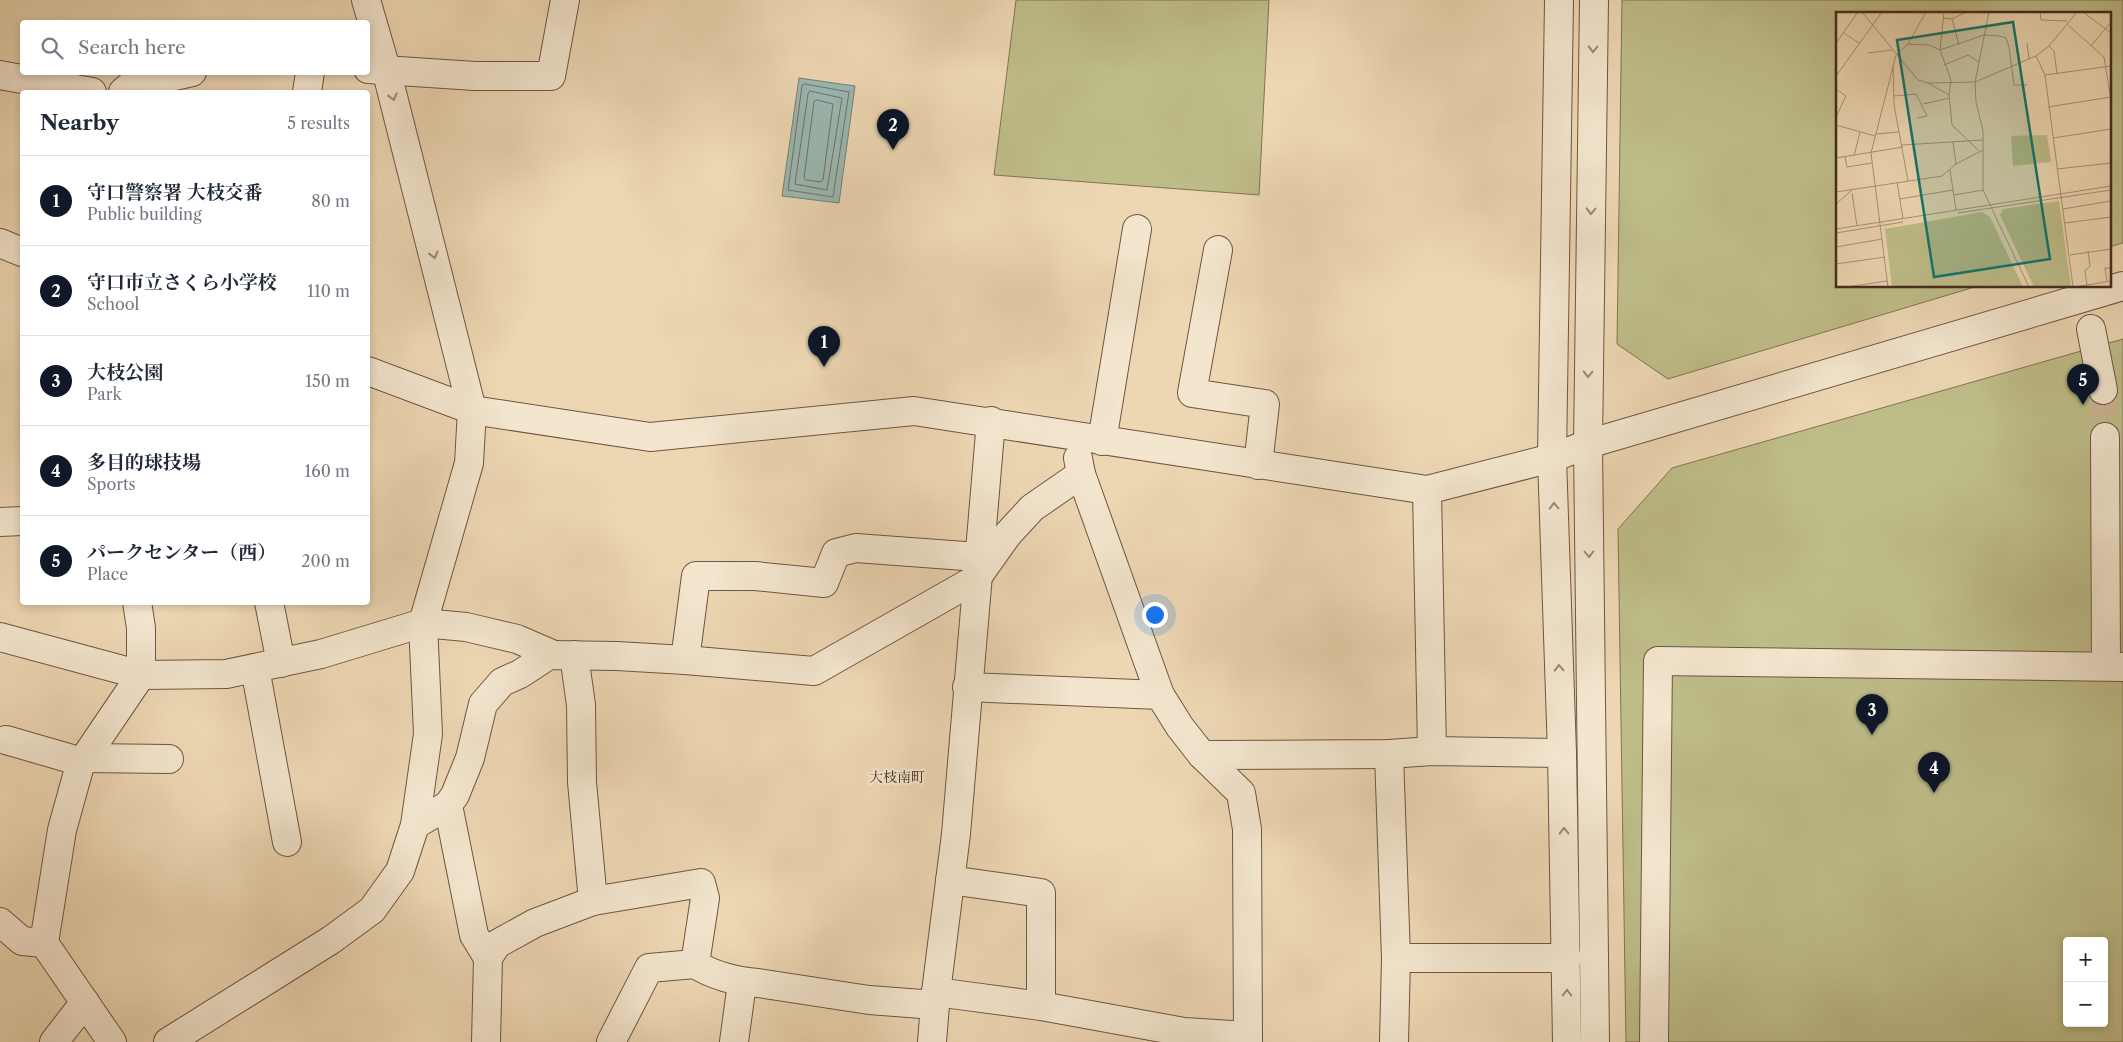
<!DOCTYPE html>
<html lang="en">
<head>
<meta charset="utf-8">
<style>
	body { margin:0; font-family:"Libre Caslon Text","Noto Serif JP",serif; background:#f2f2f3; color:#1f2937 }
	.controls { position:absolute; right:15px; bottom:15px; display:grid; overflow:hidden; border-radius:5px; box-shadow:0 2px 8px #0003 }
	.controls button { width:45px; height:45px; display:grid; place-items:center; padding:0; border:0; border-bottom:1px solid #e0e1e3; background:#fff; color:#1f2937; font:25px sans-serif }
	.you { position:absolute; left:1154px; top:614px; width:18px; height:18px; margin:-12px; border:4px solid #fff; border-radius:50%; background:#1a73e8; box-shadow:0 0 0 8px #1a73e833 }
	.badge { display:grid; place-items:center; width:32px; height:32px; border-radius:50%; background:#111827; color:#fff; font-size:16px; font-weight:700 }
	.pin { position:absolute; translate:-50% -41px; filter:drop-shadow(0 1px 2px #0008) }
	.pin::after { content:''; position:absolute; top:26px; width:18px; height:15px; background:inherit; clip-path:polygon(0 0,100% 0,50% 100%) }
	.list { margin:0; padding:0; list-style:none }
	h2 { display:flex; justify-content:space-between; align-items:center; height:65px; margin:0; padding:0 20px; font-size:21px }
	h2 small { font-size:16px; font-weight:400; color:#747a83 }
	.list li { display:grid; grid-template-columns:32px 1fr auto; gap:15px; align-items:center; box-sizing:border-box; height:90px; padding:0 20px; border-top:1px solid #e0e1e3 }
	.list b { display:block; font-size:19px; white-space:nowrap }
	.list p { margin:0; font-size:16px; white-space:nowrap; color:#747a83 }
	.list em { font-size:16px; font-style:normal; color:#747a83 }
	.icon { flex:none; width:28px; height:28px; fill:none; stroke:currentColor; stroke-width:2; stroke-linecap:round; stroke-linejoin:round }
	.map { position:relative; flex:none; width:2123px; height:1042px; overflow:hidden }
	.search { position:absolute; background:#fff; box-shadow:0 2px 8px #0003; left:20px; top:20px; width:350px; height:55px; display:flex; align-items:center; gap:12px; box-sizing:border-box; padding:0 18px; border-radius:5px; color:#747a83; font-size:19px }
	.panel { position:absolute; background:#fff; box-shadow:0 2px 8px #0003; left:20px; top:90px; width:350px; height:515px; border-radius:5px }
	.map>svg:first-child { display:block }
	.green { fill:#bebd89; stroke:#827452; fill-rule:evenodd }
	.water { fill:#9ab8b2; stroke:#787f76 }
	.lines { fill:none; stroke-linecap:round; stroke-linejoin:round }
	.shore { stroke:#707167; stroke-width:1 }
	.minor-tunnel { stroke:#cbb495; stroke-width:28; stroke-dasharray:28 14; stroke-linecap:butt }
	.minor-casing { stroke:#6f5542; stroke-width:30 }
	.minor { stroke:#f3e5ce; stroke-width:28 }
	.oneway { stroke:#9c8875 }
	.labels { text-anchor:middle; stroke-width:4.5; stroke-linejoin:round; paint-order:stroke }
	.neighbourhood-label { font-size:14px; fill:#452a1c; stroke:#f3e5ce }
	.inset-road { fill:none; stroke:#aa9277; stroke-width:1 }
	.view { fill:#0f766e; fill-opacity:0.15; stroke:#0f766e; stroke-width:2.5 }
	.inset-edge { fill:none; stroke:#452a1c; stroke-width:2.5 }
</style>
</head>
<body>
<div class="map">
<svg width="2123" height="1042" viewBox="0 0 2123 1042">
	<rect width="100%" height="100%" fill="#edd7b3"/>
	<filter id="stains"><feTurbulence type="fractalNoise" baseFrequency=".004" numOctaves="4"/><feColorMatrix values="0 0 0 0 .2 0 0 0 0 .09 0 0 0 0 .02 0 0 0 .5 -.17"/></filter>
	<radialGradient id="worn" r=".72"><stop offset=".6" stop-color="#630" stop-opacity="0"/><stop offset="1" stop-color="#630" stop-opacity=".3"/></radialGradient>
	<g class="green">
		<polygon points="1016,0 1269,0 1259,195 994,175"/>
		<polygon points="1622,0 2123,0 2123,243 2109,247 2109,14 1837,14 1837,286 1978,286 1668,379 1617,344"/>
		<path d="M2123,339V1042H1626L1618,529L1672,468ZM2067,941H2104V1023H2067Z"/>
	</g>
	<polygon class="water" points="799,78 855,86 839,203 782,196"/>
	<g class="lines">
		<g class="shore">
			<polygon points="805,84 849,92 833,197 788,190 802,86"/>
			<polygon points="810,91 842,98 827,190 795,184 808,94"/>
			<polygon points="817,100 833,104 823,180 821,182 806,180 804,178 814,102"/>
		</g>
		<polyline class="minor-tunnel" points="2103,390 2105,437"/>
		<g class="minor-casing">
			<g id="minor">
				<polyline points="366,0 386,69 472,410"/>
				<polyline points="1559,0 1552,458 1562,753 1567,1042"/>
				<polyline points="1594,0 1588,444 1595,1042"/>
				<polyline points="368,69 475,76 551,76 565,0"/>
				<polyline points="0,75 92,92"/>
				<polyline points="123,92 130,86 192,72"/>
				<polyline points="307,92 310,72"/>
				<polyline points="0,243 22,252"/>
				<polyline points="1218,250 1192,393 1265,404 1258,465"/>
				<polyline points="2091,329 2103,390"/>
				<polyline points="368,371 472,410"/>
				<polyline points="2105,437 2106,666"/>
				<polyline points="1102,441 1137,229"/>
				<polyline points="1078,458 1081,474 1160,695 1180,727 1202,755 1241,793 1247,829 1248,1042"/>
				<polyline points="1427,490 1432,751"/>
				<polyline points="0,522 22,521"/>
				<polyline points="269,602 281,663"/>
				<polyline points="0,637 141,675 226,674 321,654 423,623 466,627 517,639 554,655"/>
				<polyline points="574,655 581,705 582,782 593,901"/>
				<polyline points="685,660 696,576 755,576 824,583 836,553 856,548 978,557"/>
				<polyline points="255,668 287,842"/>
				<polyline points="967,687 1160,695"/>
				<polyline points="6,740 82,762"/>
				<polyline points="1389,754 1396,958 1394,1042"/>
				<polyline points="1202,755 1389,754 1432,751 1562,753"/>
				<polyline points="85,758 169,759"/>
				<polyline points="448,805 474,935 488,958"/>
				<polyline points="415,825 448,805 455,795 470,758 483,704 502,682 520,674 549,655 617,656 685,660 814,671 976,579 1008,534 1032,508 1081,474"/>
				<polyline points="950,880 1041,893 1041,1006"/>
				<polyline points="0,922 22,941 44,943"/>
				<polyline points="1396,958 1567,958"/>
				<polyline points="936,992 1041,1006 1184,1032 1248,1036"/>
				<polyline points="54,1042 85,1002"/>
				<polyline points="112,1042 44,943 62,830 80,765 141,675 141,628 137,602"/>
				<polyline points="168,1042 331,940 372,910 400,871 415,825 428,734 423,623 469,463 472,410 650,437 914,411 1427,490 1552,458 1588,444 2123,286"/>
				<path d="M486,1042L488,958L497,944L535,923L593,901L701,883L705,898L695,964C712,975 737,982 758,983L869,1000L935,1005"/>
				<polyline points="611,1042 649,968 695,964"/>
				<polyline points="734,1042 742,983"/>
				<polyline points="932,1042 936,992 956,834 991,421"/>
				<polyline points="1654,1042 1658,661 2123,667"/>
			</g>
		</g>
		<use href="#minor" class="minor"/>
	</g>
	<defs><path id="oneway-chevron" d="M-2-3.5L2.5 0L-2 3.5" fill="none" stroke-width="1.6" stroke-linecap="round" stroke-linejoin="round" transform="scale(1.25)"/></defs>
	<g class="oneway">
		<use href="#oneway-chevron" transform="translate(1593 49) rotate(91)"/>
		<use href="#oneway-chevron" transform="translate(393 97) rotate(76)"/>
		<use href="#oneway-chevron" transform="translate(1591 211) rotate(91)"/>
		<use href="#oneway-chevron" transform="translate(434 255) rotate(76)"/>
		<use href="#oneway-chevron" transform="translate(1588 374) rotate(91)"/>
		<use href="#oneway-chevron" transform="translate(1554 506) rotate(-92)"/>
		<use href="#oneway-chevron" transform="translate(1589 554) rotate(89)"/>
		<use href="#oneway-chevron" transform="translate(1559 668) rotate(-92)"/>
		<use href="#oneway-chevron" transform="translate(1564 831) rotate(-91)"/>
		<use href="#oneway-chevron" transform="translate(1567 993) rotate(-90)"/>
	</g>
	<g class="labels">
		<g class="neighbourhood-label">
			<text x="897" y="782">大枝南町</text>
		</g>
	</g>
	<g transform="translate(1836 12)">
		<rect width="275" height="275" fill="#edd7b3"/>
		<path d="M211,123L215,150L177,154L175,124ZM223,189L235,275H198L164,203L167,197ZM146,200L154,205L187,275H56L49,217Z" fill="#bebd89"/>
		<path class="inset-road" d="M26,0L82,68L92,71L139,70L140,90L147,119V178L193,275M108,0L104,38L115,68L113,83M204,0L205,8L231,9M247,0L275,21M107,6L116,7L130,0M116,7L123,33M232,13L268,45L275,88M8,21L23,31M0,31L22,0M191,31L193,47M72,32L90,0M213,34L218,39L221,62M255,34L275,10M32,41L56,38M200,44L209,63L237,275M108,53L132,43L143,50M57,54L58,93L72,169M209,63L275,54M0,64L46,0M139,70L200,44L213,34L241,0M139,70L153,0M92,71L113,83L116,113L143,139M0,77L10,84L0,105M58,84L80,82L91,104L81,106M87,92L114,86M212,95L275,85M0,113L39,124M40,122L63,120M217,126L275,117M117,130L120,152M66,133L147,128M18,144L24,120M9,145L11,155L36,151M0,146L67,135M221,157L275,151M114,158L120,198M61,170L67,207M0,180L106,164L120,152L147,138M16,181L21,214M118,183L147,178M64,187L117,178M0,192L16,178M227,197L275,189M122,201L275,178M229,211L275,205M0,217L275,174M0,221L67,210M0,235L46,227M234,243L275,237M0,252L49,245M271,269L269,256H275M251,273L249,259L254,254L252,239M11,275L51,269M52,275L35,141L60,43L72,32L93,33L104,38L148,23L164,24L170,26L173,35L178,73H191M239,275L275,269"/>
		<path class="view" d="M177,10L214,247L98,265L61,28Z"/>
		<rect width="275" height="275" class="inset-edge"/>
	</g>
	<rect width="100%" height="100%" filter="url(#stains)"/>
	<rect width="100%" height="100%" fill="url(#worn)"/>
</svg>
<div class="controls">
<button>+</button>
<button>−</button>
</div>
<div class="you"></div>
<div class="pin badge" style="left:824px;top:367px">1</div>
<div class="pin badge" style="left:893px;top:150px">2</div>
<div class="pin badge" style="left:1872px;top:735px">3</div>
<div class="pin badge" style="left:1934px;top:793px">4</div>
<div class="pin badge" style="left:2083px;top:405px">5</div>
<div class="search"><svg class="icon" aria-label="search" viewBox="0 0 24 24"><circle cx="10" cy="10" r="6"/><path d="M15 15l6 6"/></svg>Search here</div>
<section class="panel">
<h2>Nearby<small>5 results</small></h2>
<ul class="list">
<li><span class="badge">1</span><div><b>守口警察署 大枝交番</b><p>Public building</p></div><em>80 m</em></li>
<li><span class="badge">2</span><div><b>守口市立さくら小学校</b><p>School</p></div><em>110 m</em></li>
<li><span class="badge">3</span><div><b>大枝公園</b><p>Park</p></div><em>150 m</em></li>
<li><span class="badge">4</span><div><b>多目的球技場</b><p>Sports</p></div><em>160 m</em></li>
<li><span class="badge">5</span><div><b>パークセンター（西）</b><p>Place</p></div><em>200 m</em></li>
</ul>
</section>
</div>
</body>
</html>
